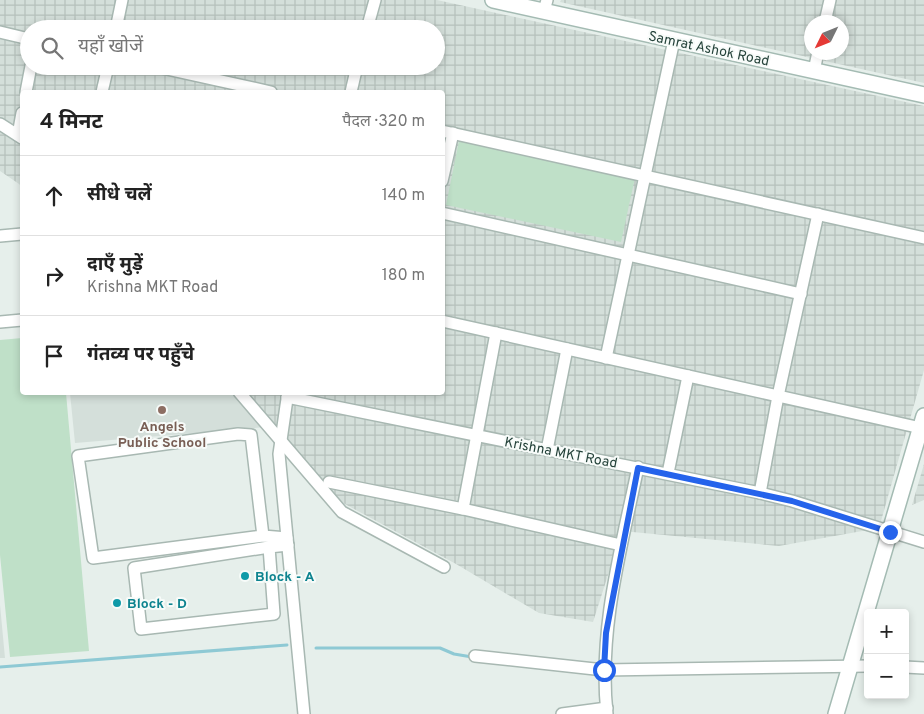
<!DOCTYPE html>
<html lang="hi">
<head>
<meta charset="utf-8">
<style>
	body { margin:0; font-family:Overpass,"Noto Sans Devanagari",sans-serif; background:#f6f6f6; color:#222 }
	.controls { position:absolute; right:15px; bottom:15px; display:grid; overflow:hidden; border-radius:5px; box-shadow:0 2px 8px #0003 }
	.controls button { width:45px; height:45px; display:grid; place-items:center; padding:0; border:0; border-bottom:1px solid #e0e0e0; background:#fff; color:#222; font:25px sans-serif }
	.compass { position:absolute; left:804px; top:15px; width:45px; height:45px; border-radius:50%; background:#fff; box-shadow:0 2px 8px #0003; rotate:227deg }
	.stop { position:absolute; width:15px; height:15px; margin:-11px; border:4px solid #2563eb; border-radius:50%; background:#fff }
	.stop.end { background:#2563eb; border-color:#fff; box-shadow:0 1px 5px #0008 }
	.list { margin:0; padding:0; list-style:none }
	h2 { display:flex; justify-content:space-between; align-items:center; height:65px; margin:0; padding:0 20px; font-size:21px }
	h2 small { font-size:16px; font-weight:400; color:#767676 }
	.list li { display:grid; grid-template-columns:32px 1fr auto; gap:15px; align-items:center; box-sizing:border-box; height:80px; padding:0 20px; border-top:1px solid #e0e0e0 }
	.list b { display:block; font-size:19px; white-space:nowrap }
	.list p { margin:0; font-size:16px; white-space:nowrap; color:#767676 }
	.list em { font-size:16px; font-style:normal; color:#767676 }
	.icon { flex:none; width:28px; height:28px; fill:none; stroke:currentColor; stroke-width:2; stroke-linecap:round; stroke-linejoin:round }
	.map { position:relative; flex:none; width:924px; height:714px; overflow:hidden }
	.search { position:absolute; background:#fff; box-shadow:0 2px 8px #0003; left:20px; top:20px; width:425px; height:55px; display:flex; align-items:center; gap:12px; box-sizing:border-box; padding:0 18px; border-radius:28px; color:#767676; font-size:19px }
	.panel { position:absolute; background:#fff; box-shadow:0 2px 8px #0003; left:20px; top:90px; width:425px; height:305px; border-radius:5px }
	.map>svg:first-child { display:block }
	.built { fill:#d4dfda }
	.industrial { fill:url(#industrial-grid); fill-rule:evenodd }
	.green { fill:#bfe0c8 }
	.lines { fill:none; stroke-linecap:round; stroke-linejoin:round }
	.stream { stroke:#8ec9d4; stroke-width:3 }
	.street-casing { stroke:#a8b8b2; stroke-width:14 }
	.secondary-casing { stroke:#a4bbb3; stroke-width:18 }
	.street { stroke:#fff; stroke-width:11 }
	.secondary { stroke:#fff; stroke-width:15 }
	.route { stroke:#2563eb; stroke-width:6 }
	.education-dot { fill:#8d6e63; stroke:#f7fbf9; stroke-width:2 }
	.culture-dot { fill:#0f9aa8; stroke:#f7fbf9; stroke-width:2 }
	.labels { text-anchor:middle; stroke-width:4; stroke-linejoin:round; paint-order:stroke }
	.street-label { font-size:14px; fill:#24423a; stroke:#f7fbf9 }
	.education-label { font-size:14px; font-weight:bold; fill:#785e54; stroke:#f7fbf9 }
	.culture-label { font-size:14px; font-weight:bold; fill:#0d838f; stroke:#f7fbf9; text-anchor:start }
</style>
</head>
<body>
<div class="map">
<svg width="924" height="714" viewBox="0 0 924 714">
	<defs>
		<pattern id="industrial-grid" width="8" height="8" patternUnits="userSpaceOnUse" patternTransform="scale(1.25)"><rect width="8" height="8" fill="#d4dfda"/><path d="M0 4h8M4 0v8" fill="none" stroke="#b6c1bc"/></pattern>
	</defs>
	<rect width="100%" height="100%" fill="#e6efeb"/>
	<g class="built">
		<polygon points="70,393 238,393 267,427 75,443"/>
		<polygon points="0,605 5,658 0,658"/>
	</g>
	<g class="industrial">
		<path d="M0,0H437L924,106V370L879,528L779,546L622,531L593,622L539,613L456,564L343,503L296,453L247,393L442,392V92H22V186L0,171ZM29,29H436V66H29Z"/>
		<path d="M561,0H924V83L560,2ZM812,22H842V52H812Z"/>
		<polygon points="924,464 924,500 912,505"/>
	</g>
	<g class="green">
		<polygon points="460,136 636,173 621,242 446,205"/>
		<polygon points="22,338 22,392 66,393 89,651 10,657 0,555 0,340"/>
	</g>
	<g class="lines">
		<g class="stream">
			<polyline points="316,648 440,648 454,654 472,657"/>
			<polyline points="0,667 287,645"/>
		</g>
		<g class="street-casing">
			<g id="street">
				<polyline points="544,11 547,0"/>
				<polyline points="825,22 830,0"/>
				<polyline points="116,29 122,0"/>
				<polyline points="367,29 375,0"/>
				<polyline points="0,32 29,39"/>
				<polyline points="153,66 271,92"/>
				<polyline points="814,71 818,52"/>
				<polyline points="26,92 31,66"/>
				<polyline points="102,92 108,66"/>
				<polyline points="351,92 357,66"/>
				<polyline points="0,124 22,138"/>
				<polyline points="442,131 924,238"/>
				<polyline points="18,135 22,113"/>
				<polyline points="442,181 453,133"/>
				<polyline points="442,213 801,294"/>
				<polyline points="0,236 22,234"/>
				<polyline points="442,321 921,428"/>
				<polyline points="0,322 22,320"/>
				<polyline points="496,333 463,509 621,545"/>
				<polyline points="606,358 674,40"/>
				<polyline points="239,392 342,512 444,567"/>
				<polyline points="288,392 279,454 304,714"/>
				<polyline points="287,397 760,493 792,501 924,542"/>
				<polyline points="547,450 567,349"/>
				<polyline points="668,473 688,376"/>
				<polyline points="329,482 463,509"/>
				<polyline points="760,493 778,396 818,214"/>
				<polyline points="263,536 251,435 238,434 78,456 93,558 263,536 287,538"/>
				<polyline points="269,547 134,568 141,629 274,614 269,547 288,545"/>
				<polyline points="475,656 604,670 868,666"/>
				<polyline points="905,667 924,668"/>
				<polyline points="562,714 607,708"/>
				<path d="M607,714C598,631 621,549 638,467"/>
			</g>
		</g>
		<g class="secondary-casing">
			<g id="secondary">
				<polyline points="493,0 924,95"/>
				<polyline points="836,714 924,416"/>
			</g>
		</g>
		<use href="#street" class="street"/>
		<use href="#secondary" class="secondary"/>
	</g>
	<g class="lines">
		<polyline class="route" points="604,670 606,633 638,468 792,501 890,532"/>
	</g>
	<circle class="education-dot" cx="162" cy="410" r="5"/>
	<g class="culture-dot">
		<circle cx="245" cy="576" r="5"/>
		<circle cx="117" cy="603" r="5"/>
	</g>
	<g class="labels">
		<g class="street-label">
			<text transform="translate(709 48) rotate(12)" y="5">Samrat Ashok Road</text>
			<text transform="translate(561 452) rotate(11)" y="5">Krishna MKT Road</text>
		</g>
		<g class="education-label">
			<text x="162" y="431">Angels<tspan x="162" dy="16">Public School</tspan></text>
		</g>
		<g class="culture-label">
			<text x="255" y="581">Block - A</text>
			<text x="127" y="608">Block - D</text>
		</g>
	</g>
</svg>
<div class="controls">
<button>+</button>
<button>−</button>
</div>
<svg class="compass" viewBox="-18 -18 36 36"><path d="M0-13l5 13h-10z" fill="#e53935"/><path d="M0 13l5-13h-10z" fill="#767676"/></svg>
<div class="stop" style="left:604px;top:670px"></div>
<div class="stop end" style="left:890px;top:532px"></div>
<div class="search"><svg class="icon" aria-label="search" viewBox="0 0 24 24"><circle cx="10" cy="10" r="6"/><path d="M15 15l6 6"/></svg>यहाँ खोजें</div>
<section class="panel">
<h2>4 मिनट<small>पैदल · 320 m</small></h2>
<ul class="list">
<li><svg class="icon" aria-label="ahead" viewBox="0 0 24 24"><path d="M12 20V5M6 11l6-6 6 6"/></svg><div><b>सीधे चलें</b></div><em>140 m</em></li>
<li><svg class="icon" aria-label="right" viewBox="0 0 24 24"><path d="M7 20v-9h11M14 6l5 5-5 5"/></svg><div><b>दाएँ मुड़ें</b><p>Krishna MKT Road</p></div><em>180 m</em></li>
<li><svg class="icon" aria-label="arrive" viewBox="0 0 24 24"><path d="M6 21V4h12l-3 4 3 4H6"/></svg><div><b>गंतव्य पर पहुँचे</b></div></li>
</ul>
</section>
</div>
</body>
</html>
